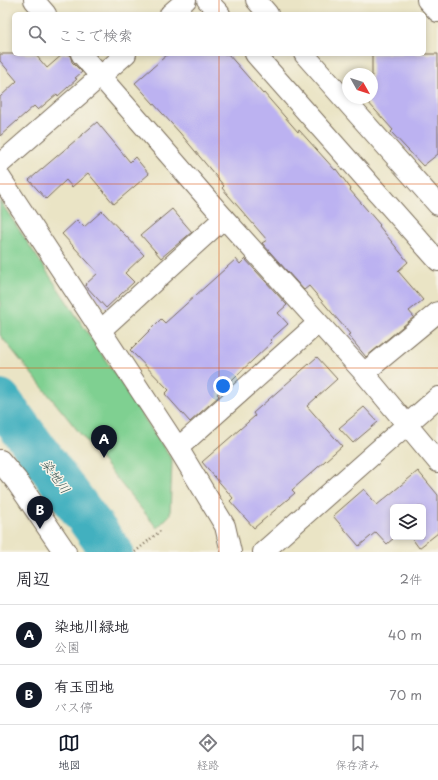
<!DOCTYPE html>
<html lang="ja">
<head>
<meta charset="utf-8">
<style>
	body { margin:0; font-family:"Playpen Sans","Klee One",sans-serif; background:#f2f2f3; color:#2b2b33 }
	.controls { position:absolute; right:12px; bottom:12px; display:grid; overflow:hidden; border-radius:6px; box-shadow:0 2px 6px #0003 }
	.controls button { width:36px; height:36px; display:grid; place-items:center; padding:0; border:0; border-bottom:1px solid #e1e1e2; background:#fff; color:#2b2b33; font:20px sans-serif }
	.compass { position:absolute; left:342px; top:68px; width:36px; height:36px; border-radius:50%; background:#fff; box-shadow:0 2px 6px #0003; rotate:129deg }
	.you { position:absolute; left:223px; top:386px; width:14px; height:14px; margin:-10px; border:3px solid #fff; border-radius:50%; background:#1a73e8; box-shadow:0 0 0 6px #1a73e833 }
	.badge { display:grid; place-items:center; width:26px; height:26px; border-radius:50%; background:#111827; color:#fff; font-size:13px; font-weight:700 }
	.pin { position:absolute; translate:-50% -33px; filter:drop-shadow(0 1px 2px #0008) }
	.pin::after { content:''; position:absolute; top:21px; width:14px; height:12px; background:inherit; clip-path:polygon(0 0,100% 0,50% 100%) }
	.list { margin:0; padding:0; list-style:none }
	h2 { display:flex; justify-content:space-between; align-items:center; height:52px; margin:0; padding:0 16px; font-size:17px }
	h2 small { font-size:13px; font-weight:400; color:#7c7c81 }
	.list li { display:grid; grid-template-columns:26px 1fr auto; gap:12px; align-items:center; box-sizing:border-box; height:60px; padding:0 16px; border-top:1px solid #e1e1e2 }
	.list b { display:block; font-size:15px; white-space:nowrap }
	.list p { margin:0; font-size:13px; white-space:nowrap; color:#7c7c81 }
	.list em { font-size:13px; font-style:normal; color:#7c7c81 }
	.icon { flex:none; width:22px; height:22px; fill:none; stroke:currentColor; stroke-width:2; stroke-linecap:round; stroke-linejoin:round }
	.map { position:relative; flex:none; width:438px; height:552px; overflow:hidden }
	.search { position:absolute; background:#fff; box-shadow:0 2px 6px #0003; left:12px; right:12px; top:12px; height:44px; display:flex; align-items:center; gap:10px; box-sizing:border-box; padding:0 14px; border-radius:6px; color:#7c7c81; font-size:15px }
	.sheet { height:172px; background:#fff }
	nav { display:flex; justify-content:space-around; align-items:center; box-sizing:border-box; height:56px; border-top:1px solid #e1e1e2; background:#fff; font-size:11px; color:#7c7c81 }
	nav a { display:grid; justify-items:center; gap:2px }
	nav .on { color:#111827 }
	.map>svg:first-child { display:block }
	.green { fill:#7fd091; stroke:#5d7d58 }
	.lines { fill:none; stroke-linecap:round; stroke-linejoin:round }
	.river { stroke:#42b0bf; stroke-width:42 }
	.building { fill:#bcb2f1 }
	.minor-casing { stroke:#786b58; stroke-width:22 }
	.tertiary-casing { stroke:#786b58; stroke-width:24 }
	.path { stroke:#786b58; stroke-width:2.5; stroke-dasharray:1 3; stroke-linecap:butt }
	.minor { stroke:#fff; stroke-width:20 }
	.tertiary { stroke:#fff; stroke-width:22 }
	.grid { fill:none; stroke:#d7540e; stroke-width:1; stroke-opacity:0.55 }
	.labels { text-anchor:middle; stroke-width:3; stroke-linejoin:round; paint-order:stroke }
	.water-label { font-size:13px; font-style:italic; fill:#3d5956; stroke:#f7f3e8 }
</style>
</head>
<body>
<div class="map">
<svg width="438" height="552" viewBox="0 0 438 552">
	<rect width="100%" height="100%" fill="#f7f3e8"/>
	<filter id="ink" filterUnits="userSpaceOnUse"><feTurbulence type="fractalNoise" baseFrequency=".025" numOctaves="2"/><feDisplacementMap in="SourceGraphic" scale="8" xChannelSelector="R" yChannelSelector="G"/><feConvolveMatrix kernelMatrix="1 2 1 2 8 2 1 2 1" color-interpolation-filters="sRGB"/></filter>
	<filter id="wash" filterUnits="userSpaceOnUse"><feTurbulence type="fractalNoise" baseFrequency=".012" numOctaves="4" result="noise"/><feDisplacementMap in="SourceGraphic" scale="16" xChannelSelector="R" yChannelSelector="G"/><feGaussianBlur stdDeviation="0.9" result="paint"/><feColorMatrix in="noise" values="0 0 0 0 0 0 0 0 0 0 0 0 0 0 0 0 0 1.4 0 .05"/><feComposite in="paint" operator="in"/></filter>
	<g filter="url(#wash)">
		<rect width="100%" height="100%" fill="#eae4c5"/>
		<polygon class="green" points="0,201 172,460 170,515 157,528 0,335"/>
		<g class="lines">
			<polyline class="river" points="0,400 112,552"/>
		</g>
		<g id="blocks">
			<g class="building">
				<polygon points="0,54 35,54 47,68 63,54 70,54 72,62 82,72 75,78 77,79 58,96 57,94 38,110 34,106 0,136 0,97 17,81 0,61"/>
				<polygon points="168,54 228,54 263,94 264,93 298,132 299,130 335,170 336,169 351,189 350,190 380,225 379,226 408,262 398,271 423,300 409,311 414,317 366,357 348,335 350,334 309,286 304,290 262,243 267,240 222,188 224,186 180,133 135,83"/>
				<polygon points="372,54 438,54 438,154 423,166 391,132 393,130 367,101 372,98"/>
				<polygon points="97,122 130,162 135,157 149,174 114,204 88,173 72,187 66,180 46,199 29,180"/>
				<polygon points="172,209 192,232 161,258 141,235"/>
				<polygon points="102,211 144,255 125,273 134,282 106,308 85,285 98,273 62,234 77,220 84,227"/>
				<polygon points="236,259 240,264 245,259 287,305 278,313 288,324 270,340 272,342 217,394 219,396 190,422 165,394 169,390 130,350 161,319 165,323"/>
				<polygon points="317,357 337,379 307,406 342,446 292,490 295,493 254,528 230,501 233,498 202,462 255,416 253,413"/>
				<polygon points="364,407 378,422 353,443 339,428"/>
				<polygon points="418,471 438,495 438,533 419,548 411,537 423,537 423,507 393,507 393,537 395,537 387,544 376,532 359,546 333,516 364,489 377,505"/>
			</g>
		</g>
	</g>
	<g filter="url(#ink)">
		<use href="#blocks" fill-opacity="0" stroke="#786b58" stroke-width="1"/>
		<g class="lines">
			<g class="minor-casing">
				<g id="minor">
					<polyline points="34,0 46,14"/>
					<polyline points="207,0 220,14"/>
					<polyline points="256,0 268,14"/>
					<polyline points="427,0 438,12"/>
					<polyline points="170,14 186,0"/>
					<polyline points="81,54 224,218 364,373 438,462"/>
					<polyline points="255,54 438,261"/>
					<polyline points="304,54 438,205"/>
					<polyline points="0,164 126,54"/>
					<polyline points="0,177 178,448 225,526 231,552"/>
					<polyline points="101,330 224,218"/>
					<polyline points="364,373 438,312"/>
					<polyline points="178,448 318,323"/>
					<polyline points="263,552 438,397"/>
				</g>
			</g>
			<g class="tertiary-casing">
				<polyline id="tertiary" points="0,461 16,480 65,552"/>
			</g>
			<polyline class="path" points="135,552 160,531"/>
			<use href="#minor" class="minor"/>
			<use href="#tertiary" class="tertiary"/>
		</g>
	</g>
	<path class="grid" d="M219,0V14M219,54V552M0,184H438M0,368H438"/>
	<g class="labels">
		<g class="water-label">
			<text transform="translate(56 476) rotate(54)" y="5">染地川</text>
		</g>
	</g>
</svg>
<div class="controls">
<button><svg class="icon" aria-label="layers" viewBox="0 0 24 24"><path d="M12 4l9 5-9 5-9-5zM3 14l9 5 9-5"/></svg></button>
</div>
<svg class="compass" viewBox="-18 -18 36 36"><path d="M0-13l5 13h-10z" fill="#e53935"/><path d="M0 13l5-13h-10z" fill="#7c7c81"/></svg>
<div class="you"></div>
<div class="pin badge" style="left:104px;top:458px">A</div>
<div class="pin badge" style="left:40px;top:529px">B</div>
<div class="search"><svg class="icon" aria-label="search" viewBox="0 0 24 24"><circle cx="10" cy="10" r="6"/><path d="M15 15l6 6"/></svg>ここで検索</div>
</div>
<section class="sheet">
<h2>周辺<small>2件</small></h2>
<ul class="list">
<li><span class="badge">A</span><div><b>染地川緑地</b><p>公園</p></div><em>40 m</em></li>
<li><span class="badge">B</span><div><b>有玉団地</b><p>バス停</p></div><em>70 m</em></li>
</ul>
</section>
<nav>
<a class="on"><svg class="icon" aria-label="map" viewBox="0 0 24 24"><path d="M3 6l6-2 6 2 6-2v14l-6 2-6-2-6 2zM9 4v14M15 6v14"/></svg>地図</a>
<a><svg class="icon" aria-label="directions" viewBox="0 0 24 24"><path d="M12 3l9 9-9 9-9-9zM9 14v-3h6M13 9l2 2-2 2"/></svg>経路</a>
<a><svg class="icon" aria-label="saved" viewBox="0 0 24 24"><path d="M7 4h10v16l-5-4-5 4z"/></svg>保存済み</a>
</nav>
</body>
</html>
